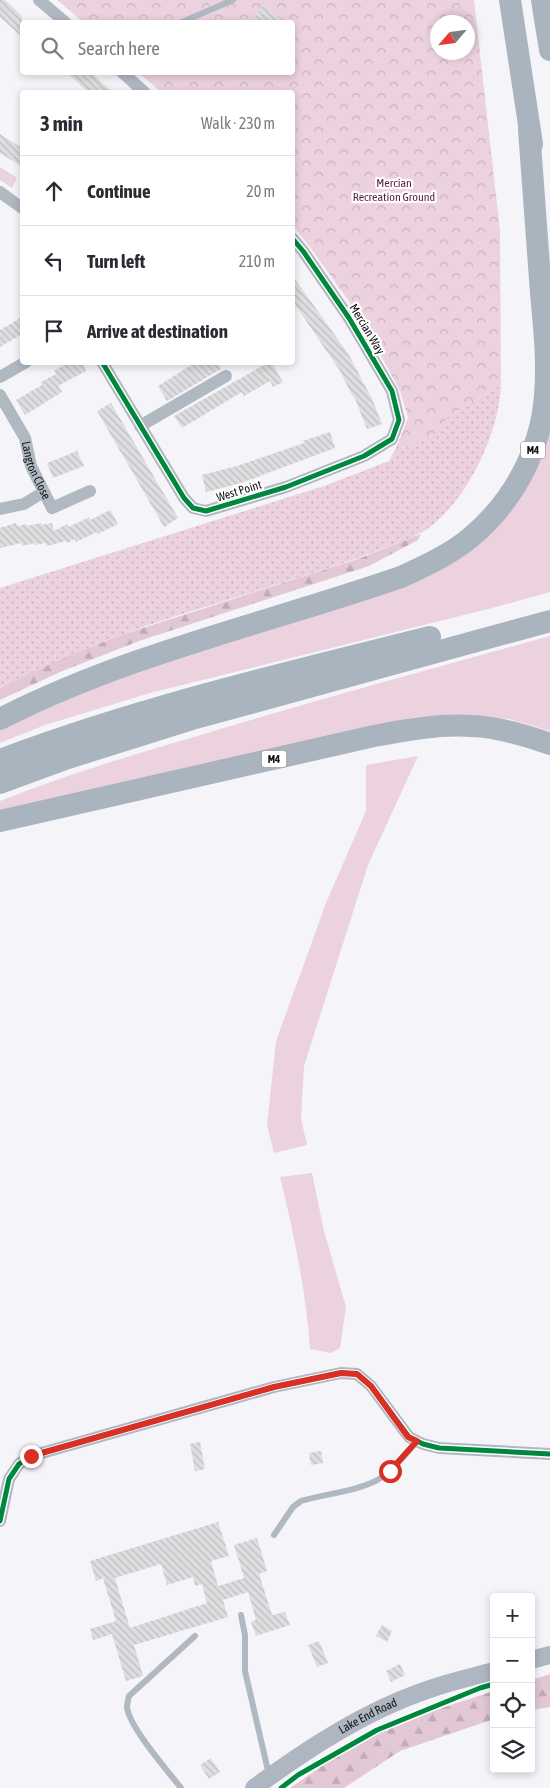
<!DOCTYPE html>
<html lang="en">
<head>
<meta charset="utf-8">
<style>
	body { margin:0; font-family:"Asap Condensed",sans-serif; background:#f2f2f3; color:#2b2b33 }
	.controls { position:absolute; right:15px; bottom:15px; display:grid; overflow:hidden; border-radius:5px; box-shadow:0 2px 8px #0003 }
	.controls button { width:45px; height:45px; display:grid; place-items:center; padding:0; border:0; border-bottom:1px solid #e1e1e2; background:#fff; color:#2b2b33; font:25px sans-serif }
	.compass { position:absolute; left:430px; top:15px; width:45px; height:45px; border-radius:50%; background:#fff; box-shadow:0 2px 8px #0003; rotate:242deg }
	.stop { position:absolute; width:15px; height:15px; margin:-11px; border:4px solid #d93025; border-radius:50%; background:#fff }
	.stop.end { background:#d93025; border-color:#fff; box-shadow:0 1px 5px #0008 }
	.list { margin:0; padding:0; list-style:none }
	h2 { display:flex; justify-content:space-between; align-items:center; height:65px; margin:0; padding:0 20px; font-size:21px }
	h2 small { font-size:16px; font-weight:400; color:#7c7c81 }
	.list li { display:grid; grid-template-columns:32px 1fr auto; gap:15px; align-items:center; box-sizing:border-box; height:70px; padding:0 20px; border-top:1px solid #e1e1e2 }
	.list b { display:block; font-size:19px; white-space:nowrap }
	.list em { font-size:16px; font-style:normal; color:#7c7c81 }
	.icon { flex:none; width:28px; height:28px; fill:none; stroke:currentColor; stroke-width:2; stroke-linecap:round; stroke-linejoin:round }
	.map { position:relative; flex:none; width:550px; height:1788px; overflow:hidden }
	.search { position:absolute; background:#fff; box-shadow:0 2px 8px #0003; left:20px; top:20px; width:275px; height:55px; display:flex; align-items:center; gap:12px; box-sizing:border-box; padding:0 18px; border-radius:5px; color:#7c7c81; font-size:19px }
	.panel { position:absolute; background:#fff; box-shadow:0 2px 8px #0003; left:20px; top:90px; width:275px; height:275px; border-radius:5px }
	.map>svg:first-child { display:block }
	.grass { fill:#ecd1df }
	.forest { fill:url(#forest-firs) }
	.park { fill:url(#park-crowns); fill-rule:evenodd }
	.garden { fill:url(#garden-dots) }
	.building { fill:url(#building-back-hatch); fill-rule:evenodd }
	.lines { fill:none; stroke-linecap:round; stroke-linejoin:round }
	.service { stroke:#b0b8c2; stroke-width:6 }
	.minor { stroke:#b0b8c2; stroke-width:12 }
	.secondary { stroke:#aeb6c2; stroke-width:18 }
	.motorway { stroke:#aab4be; stroke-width:22 }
	.cycleway-casing { stroke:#fff; stroke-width:8 }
	.cycleway { stroke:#00873e; stroke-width:5 }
	.route { stroke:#d93025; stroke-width:6 }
	.labels { text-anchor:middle; stroke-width:4.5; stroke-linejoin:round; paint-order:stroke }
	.shield { fill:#fff; stroke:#5a5a5c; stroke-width:1 }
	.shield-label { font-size:11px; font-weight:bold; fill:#141416 }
	.park-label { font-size:12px; fill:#5a1f40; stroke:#fff }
	.street-label { font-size:12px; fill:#141416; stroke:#fff }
</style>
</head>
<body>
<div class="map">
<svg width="550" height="1788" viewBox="0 0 550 1788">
	<defs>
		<pattern id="forest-firs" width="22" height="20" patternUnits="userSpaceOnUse" patternTransform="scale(1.25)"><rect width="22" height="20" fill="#e2c7d5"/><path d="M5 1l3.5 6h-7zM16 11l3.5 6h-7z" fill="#c1aab6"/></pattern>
		<pattern id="park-crowns" width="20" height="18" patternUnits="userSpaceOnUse" patternTransform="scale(1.25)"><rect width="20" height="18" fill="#ecd1df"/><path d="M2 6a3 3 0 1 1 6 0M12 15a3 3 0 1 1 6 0" fill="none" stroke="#cab3bf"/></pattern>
		<pattern id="garden-dots" width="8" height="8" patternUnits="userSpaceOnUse" patternTransform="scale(1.25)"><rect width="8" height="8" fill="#ecd1df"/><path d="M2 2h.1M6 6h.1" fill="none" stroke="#cab3bf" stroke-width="1.8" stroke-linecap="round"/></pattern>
		<pattern id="building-back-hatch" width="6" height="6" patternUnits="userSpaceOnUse" patternTransform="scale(1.25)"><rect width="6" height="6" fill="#dedde0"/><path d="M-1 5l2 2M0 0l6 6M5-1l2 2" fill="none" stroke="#bebdbf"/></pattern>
	</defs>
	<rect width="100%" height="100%" fill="#f5f5f9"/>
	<g class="grass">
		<polygon points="0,167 17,178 12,188 0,180"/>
		<polygon points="550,424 550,592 496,607 150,693 45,725 0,743 0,728 82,691 451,563"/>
		<path d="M550,636V731L509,719L459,715L416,717L0,814V801C63,776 128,756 194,737C312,701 431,669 550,636Z"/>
		<polygon points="418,756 368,865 304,1066 301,1119 307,1145 274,1153 267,1125 276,1041 326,903 366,811 366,765"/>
		<path d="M312,1173L324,1231L346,1307L340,1348L331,1353L310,1349C306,1291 294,1234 280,1177Z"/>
	</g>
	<g class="forest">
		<polygon points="421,534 418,540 369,566 139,641 60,672 0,700 0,688 52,662 121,635 358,559"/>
		<polygon points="550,1674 550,1707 531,1710 531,1680"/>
		<polygon points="494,1691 494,1719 400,1751 344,1788 290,1788 360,1740 389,1725"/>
	</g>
	<path class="park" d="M57,0H474L500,231L501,385L448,417L434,435L405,448L397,446L408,418L400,391L360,317L310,247L293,226L292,92H161L139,73L292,72V22H83ZM438,22H468V52H438Z"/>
	<path class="garden" d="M501,385C499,432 471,491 436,522C423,534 406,540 390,546C352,561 314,573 275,585C224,602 171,616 121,635C79,650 40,669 0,688V588L324,486L389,461L397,446L405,448L434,435L448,417Z"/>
	<g class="building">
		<polygon points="0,0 5,0 22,16 22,37 0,17"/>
		<polygon points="263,6 287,22 251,22"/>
		<polygon points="66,72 90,72 113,92 88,92"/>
		<polygon points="0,134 22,148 22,167 0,153"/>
		<polygon points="292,275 349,355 373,401 382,424 367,429 354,396 353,397 340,371 292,300"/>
		<polygon points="22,317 22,334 0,347 0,330"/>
		<polygon points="69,362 82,362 86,371 58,386 62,392 25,415 16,400 42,385 41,382 56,374 54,371"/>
		<polygon points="196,362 217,362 221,369 167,401 158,386"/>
		<polygon points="269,362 271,362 283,382 273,387 270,381 244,396 242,392 182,428 174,416"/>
		<polygon points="111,403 178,518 164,527 97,411"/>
		<polygon points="330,432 335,448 241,483 206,492 202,475 237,466 304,443 303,441"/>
		<polygon points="77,451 84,466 53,478 47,463"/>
		<polygon points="110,510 118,524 98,534 97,532 76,542 75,539 67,543 66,541 47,546 46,543 35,545 35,543 22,546 21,543 0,548 0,528 16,523 17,526 27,524 27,526 41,523 42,525 52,523 54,531 67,524 69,527 89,517 90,520"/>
		<polygon points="200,1442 205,1469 195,1471 190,1444"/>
		<polygon points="321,1451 323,1463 311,1465 309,1453"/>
		<path d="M218,1522L229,1556L211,1561L218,1586L244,1578L234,1545L257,1538L267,1571L259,1574L272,1615L285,1612L290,1625L256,1636L251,1622L256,1620L248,1592L223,1600L228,1617L134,1645L143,1676L126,1681L112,1634L93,1640L90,1629L116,1621L103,1578L96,1581L90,1561ZM161,1564L167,1585L193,1577L195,1586L202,1584L207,1603L130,1628L115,1578Z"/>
		<polygon points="382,1625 392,1631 387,1642 376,1636"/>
		<polygon points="319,1641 328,1663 317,1667 308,1645"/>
		<polygon points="400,1664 405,1675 391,1682 386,1671"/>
		<polygon points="211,1758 220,1772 209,1779 200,1765"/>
	</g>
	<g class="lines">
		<g class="service">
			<polyline points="182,22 233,0"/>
			<path d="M274,1535L293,1507L301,1501C321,1495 362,1490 379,1479C394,1470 405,1454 417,1441"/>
			<polyline points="241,1615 245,1635 245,1671 269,1775"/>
			<path d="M181,1788C168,1771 129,1727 127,1707C127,1704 128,1700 129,1696L195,1636"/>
		</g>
		<g class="minor">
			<polyline points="39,0 65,22"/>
			<polyline points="122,72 144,92"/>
			<polyline points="0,192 22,208"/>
			<polyline points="102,362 184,498 193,508 206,511 286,487 364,456 392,439 399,420 392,391 349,318 303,251 292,238"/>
			<polyline points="0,377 26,362"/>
			<path id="s1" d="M0,395L25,438L31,466L52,508L90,491"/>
			<polyline points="140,426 226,376"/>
			<polyline points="0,509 24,504 37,496"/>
			<polyline points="0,1521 9,1479 19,1464 31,1456 274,1387 341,1373 357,1374 371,1386 409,1437 423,1444 439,1448 550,1454"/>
		</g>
		<g class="secondary">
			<polyline points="531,1660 550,1655"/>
			<path id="s2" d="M254,1788C307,1749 365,1711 427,1690C449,1682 472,1677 494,1671"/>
		</g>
		<g class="motorway">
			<polyline points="510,0 532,144"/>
			<polyline points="542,0 550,50"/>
			<path d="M0,719C130,653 265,624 401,577C425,566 449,555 470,538C513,502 541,451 545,395C548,361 544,326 541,293C537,239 533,184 529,130"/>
			<path d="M0,760C140,707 286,673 430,637"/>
			<polyline points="0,783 68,758 192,719 550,621"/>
			<path d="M0,821L374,736C406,730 438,724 471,726C498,727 525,735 550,744"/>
		</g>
		<g class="cycleway-casing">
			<g id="cycleway">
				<polyline points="102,362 184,498 193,508 206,511 286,487 364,456 392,439 399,420 392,391 349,318 303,251 292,238"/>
				<polyline points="0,1521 9,1479 19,1464 31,1456 274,1387 341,1373 357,1374 371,1386 409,1437 423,1444 439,1448 550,1454"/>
				<polyline points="281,1788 298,1775 377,1730 480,1688 494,1684"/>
			</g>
		</g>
		<use href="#cycleway" class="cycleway"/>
	</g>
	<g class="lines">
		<polyline class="route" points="31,1456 274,1387 341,1373 357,1374 371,1386 408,1437 417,1441 390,1471"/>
	</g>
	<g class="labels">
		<g class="shield">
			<rect x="520.5" y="441.5" width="25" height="17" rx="4"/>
			<rect x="261.5" y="750.5" width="25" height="17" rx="4"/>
		</g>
		<g class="shield-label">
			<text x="533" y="454">M4</text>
			<text x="274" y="763">M4</text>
		</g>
		<g class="park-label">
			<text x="394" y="187">Mercian<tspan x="394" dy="14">Recreation Ground</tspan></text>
		</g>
		<g class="street-label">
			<text transform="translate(367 329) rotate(59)" y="4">Mercian Way</text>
			<text dy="4" stroke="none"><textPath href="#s1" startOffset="84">Langton Close</textPath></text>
			<text transform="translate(239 491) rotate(-17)" y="4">West Point</text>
			<text dy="4" stroke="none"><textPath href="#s2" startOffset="135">Lake End Road</textPath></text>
		</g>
	</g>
</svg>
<div class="controls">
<button>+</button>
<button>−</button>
<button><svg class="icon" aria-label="locate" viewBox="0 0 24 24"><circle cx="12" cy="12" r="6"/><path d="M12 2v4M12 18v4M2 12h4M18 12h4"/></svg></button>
<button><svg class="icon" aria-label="layers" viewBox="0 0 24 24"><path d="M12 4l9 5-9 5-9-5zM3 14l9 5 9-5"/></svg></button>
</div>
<svg class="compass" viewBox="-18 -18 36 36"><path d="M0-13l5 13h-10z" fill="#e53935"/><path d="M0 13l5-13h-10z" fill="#7c7c81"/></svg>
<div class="stop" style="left:390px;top:1471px"></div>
<div class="stop end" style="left:31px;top:1456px"></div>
<div class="search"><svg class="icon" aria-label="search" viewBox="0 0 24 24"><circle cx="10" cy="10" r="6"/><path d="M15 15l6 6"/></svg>Search here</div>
<section class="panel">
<h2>3 min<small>Walk · 230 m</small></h2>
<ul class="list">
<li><svg class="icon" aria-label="ahead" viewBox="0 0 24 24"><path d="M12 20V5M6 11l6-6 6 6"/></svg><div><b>Continue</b></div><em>20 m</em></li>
<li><svg class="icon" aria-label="left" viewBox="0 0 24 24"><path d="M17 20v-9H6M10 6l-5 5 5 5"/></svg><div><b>Turn left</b></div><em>210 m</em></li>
<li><svg class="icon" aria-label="arrive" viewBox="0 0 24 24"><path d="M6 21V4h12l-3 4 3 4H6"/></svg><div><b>Arrive at destination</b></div></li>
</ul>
</section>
</div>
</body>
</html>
